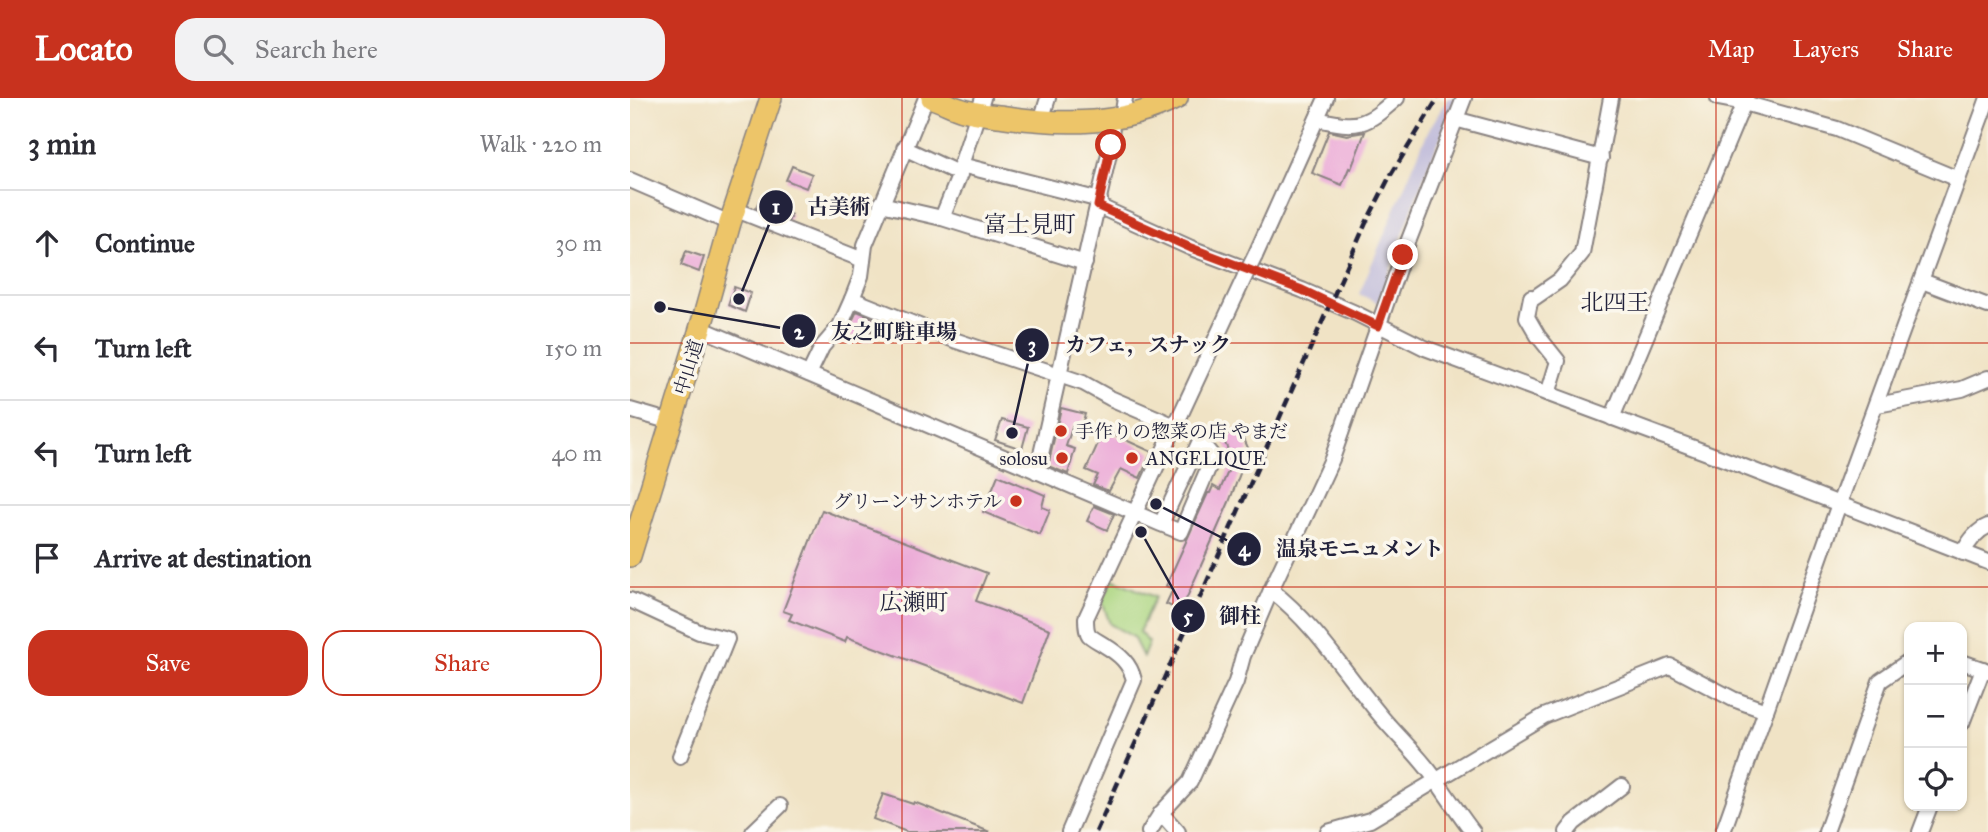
<!DOCTYPE html>
<html lang="en">
<head>
<meta charset="utf-8">
<style>
	body { margin:0; font-family:"IM FELL Great Primer","Noto Serif JP",serif; background:#f2f2f3; color:#2b2b33 }
	.controls { position:absolute; right:21px; bottom:21px; display:grid; overflow:hidden; border-radius:14px; box-shadow:0 2px 5px #0004 }
	.controls button { width:63px; height:63px; display:grid; place-items:center; padding:0; border:0; border-bottom:2px solid #e1e1e2; background:#fff; color:#2b2b33; font:35px sans-serif }
	.stop { position:absolute; width:21px; height:21px; margin:-16px; border:5px solid #c8321e; border-radius:50%; background:#fff }
	.stop.end { background:#c8321e; border-color:#fff; box-shadow:0 2px 7px #0008 }
	.list { margin:0; padding:0; list-style:none }
	h2 { display:flex; justify-content:space-between; align-items:center; height:91px; margin:0; padding:0 28px; font-size:30px }
	h2 small { font-size:23px; font-weight:400; color:#7c7c81 }
	.list li { display:grid; grid-template-columns:46px 1fr auto; gap:21px; align-items:center; box-sizing:border-box; height:105px; padding:0 28px; border-top:2px solid #e1e1e2 }
	.list b { display:block; font-size:26px; white-space:nowrap }
	.list em { font-size:23px; font-style:normal; color:#7c7c81 }
	.actions { display:flex; gap:14px; padding:21px 28px }
	.actions a { flex:1; padding:16px 0; border:2px solid #c8321e; border-radius:21px; text-align:center; font-size:24px; color:#c8321e }
	.actions .main { background:#c8321e; color:#fff }
	.icon { flex:none; width:38px; height:38px; fill:none; stroke:currentColor; stroke-width:2; stroke-linecap:round; stroke-linejoin:round }
	.map { position:relative; flex:none; width:1358px; height:734px; overflow:hidden }
	header { display:flex; align-items:center; gap:42px; box-sizing:border-box; height:98px; padding:0 35px; background:#c8321e; color:#fff }
	header strong { font-size:33px }
	nav { display:flex; gap:38px; margin-inline-start:auto; font-size:24px }
	.search { width:490px; height:63px; background:#f2f2f3; display:flex; align-items:center; gap:18px; box-sizing:border-box; padding:0 24px; border-radius:21px; color:#7c7c81; font-size:26px }
	main { display:flex }
	aside { flex:1; background:#fff }
	.map>svg:first-child { display:block }
	.industrial { fill:#c4c0db }
	.green { fill:#acd681; stroke:#677c5e; stroke-width:2 }
	.building { fill:#eba8d7 }
	.lines { fill:none; stroke-linecap:round; stroke-linejoin:round }
	.minor-casing { stroke:#898280; stroke-width:18 }
	.highway-casing { stroke:#898280; stroke-width:24 }
	.minor { stroke:#fff; stroke-width:14 }
	.highway { stroke:#edc569; stroke-width:21 }
	.rail { stroke:#22223b; stroke-width:4.5; stroke-dasharray:10 5; stroke-linecap:butt }
	.minor-bridge-casing { stroke:#898280; stroke-width:18; stroke-linecap:butt }
	.minor-bridge { stroke:#fff; stroke-width:14 }
	.route { stroke:#c8321e; stroke-width:9 }
	.grid { fill:none; stroke:#c8321e; stroke-width:2; stroke-opacity:0.55 }
	.poi-dot { fill:#c8321e; stroke:#fbf7ec; stroke-width:2.5 }
	.labels { text-anchor:middle; stroke-width:7; stroke-linejoin:round; paint-order:stroke }
	.street-label { font-size:19px; fill:#22223b; stroke:#fbf7ec }
	.poi-label { font-size:19px; fill:#22223b; stroke:#fbf7ec; text-anchor:start }
	.quarter-label { font-size:23px; fill:#22223b; stroke:#fbf7ec }
	.leader { fill:none; stroke:#22223b; stroke-width:2.5 }
	.callout-dot { fill:#22223b; stroke:#fbf7ec; stroke-width:2.5 }
	.mark-label { font-size:21px; text-anchor:middle; font-weight:bold; fill:#fff }
	.callout-label { font-size:21px; text-anchor:middle; font-weight:bold; fill:#22223b; stroke:#fbf7ec; stroke-width:7; stroke-linejoin:round; paint-order:stroke }
</style>
</head>
<body>
<header>
<strong>Locato</strong>
<div class="search"><svg class="icon" aria-label="search" viewBox="0 0 24 24"><circle cx="10" cy="10" r="6"/><path d="M15 15l6 6"/></svg>Search here</div>
<nav><a>Map</a><a>Layers</a><a>Share</a></nav>
</header>
<main>
<aside>
<h2>3 min<small>Walk · 220 m</small></h2>
<ul class="list">
<li><svg class="icon" aria-label="ahead" viewBox="0 0 24 24"><path d="M12 20V5M6 11l6-6 6 6"/></svg><div><b>Continue</b></div><em>30 m</em></li>
<li><svg class="icon" aria-label="left" viewBox="0 0 24 24"><path d="M17 20v-9H6M10 6l-5 5 5 5"/></svg><div><b>Turn left</b></div><em>150 m</em></li>
<li><svg class="icon" aria-label="left" viewBox="0 0 24 24"><path d="M17 20v-9H6M10 6l-5 5 5 5"/></svg><div><b>Turn left</b></div><em>40 m</em></li>
<li><svg class="icon" aria-label="arrive" viewBox="0 0 24 24"><path d="M6 21V4h12l-3 4 3 4H6"/></svg><div><b>Arrive at destination</b></div></li>
</ul>
<div class="actions"><a class="main">Save</a><a>Share</a></div>
</aside>
<div class="map">
<svg width="1358" height="734" viewBox="0 0 1358 734">
	<rect width="100%" height="100%" fill="#fbf7ec"/>
	<filter id="ink" filterUnits="userSpaceOnUse"><feTurbulence type="fractalNoise" baseFrequency=".0143" numOctaves="2"/><feDisplacementMap in="SourceGraphic" scale="14" xChannelSelector="R" yChannelSelector="G"/><feConvolveMatrix kernelMatrix="1 2 1 2 8 2 1 2 1" color-interpolation-filters="sRGB"/></filter>
	<filter id="wash" filterUnits="userSpaceOnUse"><feTurbulence type="fractalNoise" baseFrequency=".00686" numOctaves="4" result="noise"/><feDisplacementMap in="SourceGraphic" scale="28" xChannelSelector="R" yChannelSelector="G"/><feGaussianBlur stdDeviation="1.57" result="paint"/><feColorMatrix in="noise" values="0 0 0 0 0 0 0 0 0 0 0 0 0 0 0 0 0 1.4 0 .05"/><feComposite in="paint" operator="in"/></filter>
	<g filter="url(#wash)">
		<rect width="100%" height="100%" fill="#f0e3c5"/>
		<polygon class="industrial" points="818,0 828,0 797,70 748,205 729,196 798,33"/>
		<polygon class="green" points="482,481 525,499 509,534 519,544 513,559 503,539 480,526 472,503"/>
		<g id="blocks">
			<g class="building">
				<polygon points="699,33 717,37 735,34 721,71 719,70 712,87 682,75"/>
				<polygon points="162,68 182,76 176,90 156,82"/>
				<polygon points="129,103 161,116 159,122 126,109"/>
				<polygon points="56,153 74,159 69,174 51,167"/>
				<polygon points="104,189 121,195 115,214 98,207"/>
				<polygon points="227,213 246,221 237,244 216,236"/>
				<polygon points="431,310 455,316 451,330 443,327 436,348 445,351 438,376 418,368"/>
				<polygon points="372,322 398,329 392,351 365,342"/>
				<polygon points="609,330 619,352 599,404 551,513 536,506 543,491 536,488 578,395 580,395 583,388 590,392 603,362 592,339"/>
				<polygon points="474,332 522,354 510,380 491,371 479,393 463,387 468,377 456,372"/>
				<polygon points="368,377 415,397 412,409 420,412 410,437 353,414"/>
				<polygon points="464,408 484,416 477,432 457,423"/>
				<polygon points="192,412 357,475 346,503 420,531 393,605 217,539 215,544 159,522 162,516 153,513"/>
				<polygon points="253,696 283,706 284,704 360,734 277,734 243,721"/>
			</g>
		</g>
	</g>
	<g filter="url(#ink)">
		<use href="#blocks" fill-opacity="0" stroke="#898280" stroke-width="2"/>
		<g class="lines">
			<g class="minor-casing">
				<g id="minor">
					<polyline points="1088,0 1114,5 1207,31 1328,81"/>
					<polyline points="492,20 495,0"/>
					<path d="M687,21C729,31 735,28 767,0"/>
					<polyline points="825,21 971,60"/>
					<polyline points="411,23 418,0"/>
					<polyline points="274,50 330,76"/>
					<polyline points="331,67 470,102"/>
					<polyline points="0,82 100,125"/>
					<polyline points="251,106 312,120 455,165"/>
					<polyline points="468,108 561,150 672,192 725,215 795,250 1099,363 1358,464"/>
					<polyline points="104,111 233,162"/>
					<polyline points="312,120 330,76 331,67 353,0"/>
					<polyline points="625,158 696,0"/>
					<polyline points="1292,183 1358,208"/>
					<polyline points="222,201 324,242 453,285 480,300 545,328"/>
					<polyline points="70,230 531,426 570,343 583,359 551,434 531,426"/>
					<polyline points="179,276 192,249 210,228 222,201 231,178 235,147 296,0"/>
					<polyline points="918,296 928,263 908,238 897,219 901,199 904,200 930,182 952,155 981,0"/>
					<polyline points="1247,307 1332,291 1358,280"/>
					<polyline points="0,312 41,324"/>
					<polyline points="982,320 1116,0"/>
					<polyline points="407,374 481,47 482,21"/>
					<path d="M1333,455C1339,443 1346,433 1358,428"/>
					<path d="M641,492C686,527 714,574 750,617C768,639 790,658 806,682C818,699 830,717 843,734"/>
					<polyline points="0,502 69,534 97,541 50,658"/>
					<polyline points="1332,564 1358,573"/>
					<polyline points="1332,625 1353,571"/>
					<polyline points="531,715 548,734"/>
					<polyline points="123,734 150,708"/>
					<path d="M439,734L504,582C500,565 489,556 474,547C470,544 463,541 459,537C456,533 456,526 456,520L615,178"/>
					<polyline points="519,734 531,715 560,684 606,584 613,558 641,492 702,361 773,157 834,0"/>
					<polyline points="698,734 740,722 914,618 1040,568 1103,601 1136,613"/>
					<polyline points="937,734 944,725 992,688"/>
					<polyline points="1093,734 1209,406 1358,0"/>
					<polyline points="1196,734 1250,583 1279,563"/>
					<polyline points="1290,734 1300,708"/>
				</g>
			</g>
			<g class="highway-casing">
				<g id="highway">
					<path d="M302,0C313,3 322,9 333,12C346,16 362,17 376,19C435,27 492,28 547,0"/>
					<polyline points="0,458 74,218 100,125 141,0"/>
				</g>
			</g>
			<use href="#minor" class="minor"/>
			<use href="#highway" class="highway"/>
			<polyline class="rail" points="466,734 735,127 759,80 808,0"/>
			<g class="minor-bridge-casing">
				<polyline id="minor-bridge" points="615,178 625,158"/>
			</g>
			<use href="#minor-bridge" class="minor-bridge"/>
		</g>
	</g>
	<g class="lines" filter="url(#ink)">
		<polyline class="route" points="481,47 468,108 561,150 672,192 748,228 773,157"/>
	</g>
	<path class="grid" d="M272,0V734M543,0V734M815,0V734M1086,0V734M0,245H1358M0,489H1358"/>
	<g class="poi-dot">
		<circle cx="431" cy="333" r="7"/>
		<circle cx="432" cy="360" r="7"/>
		<circle cx="502" cy="360" r="7"/>
		<circle cx="386" cy="403" r="7"/>
	</g>
	<g class="labels">
		<g class="street-label">
			<text transform="translate(58 269) rotate(-73)" y="7">中山道</text>
		</g>
		<g class="poi-label">
			<text x="445" y="340">手作りの惣菜の店 やまだ</text>
			<text x="418" y="367" text-anchor="end">solosu</text>
			<text x="516" y="367">ANGELIQUE</text>
			<text x="372" y="410" text-anchor="end">グリーンサンホテル</text>
		</g>
		<g class="quarter-label">
			<text x="400" y="134">富士見町</text>
			<text x="985" y="212">北四王</text>
			<text x="284" y="512">広瀬町</text>
		</g>
	</g>
	<path class="leader" d="M109 201L146 109M30 209L169 233M382 335L402 247M526 406L614 451M511 434L558 518"/>
	<g class="callout-dot">
		<circle cx="109" cy="201" r="7"/>
		<circle cx="30" cy="209" r="7"/>
		<circle cx="382" cy="335" r="7"/>
		<circle cx="526" cy="406" r="7"/>
		<circle cx="511" cy="434" r="7"/>
		<circle cx="146" cy="109" r="18"/>
		<circle cx="169" cy="233" r="18"/>
		<circle cx="402" cy="247" r="18"/>
		<circle cx="614" cy="451" r="18"/>
		<circle cx="558" cy="518" r="18"/>
	</g>
	<g class="mark-label">
		<text x="146" y="116">1</text>
		<text x="169" y="241">2</text>
		<text x="402" y="254">3</text>
		<text x="614" y="458">4</text>
		<text x="558" y="525">5</text>
	</g>
	<g class="callout-label">
		<text x="209" y="116">古美術</text>
		<text x="264" y="241">友之町駐車場</text>
		<text x="518" y="254">カフェ，スナック</text>
		<text x="730" y="458">温泉モニュメント</text>
		<text x="610" y="525">御柱</text>
	</g>
</svg>
<div class="controls">
<button>+</button>
<button>−</button>
<button><svg class="icon" aria-label="locate" viewBox="0 0 24 24"><circle cx="12" cy="12" r="6"/><path d="M12 2v4M12 18v4M2 12h4M18 12h4"/></svg></button>
</div>
<div class="stop" style="left:481px;top:47px"></div>
<div class="stop end" style="left:773px;top:157px"></div>
</div>
</main>
</body>
</html>
